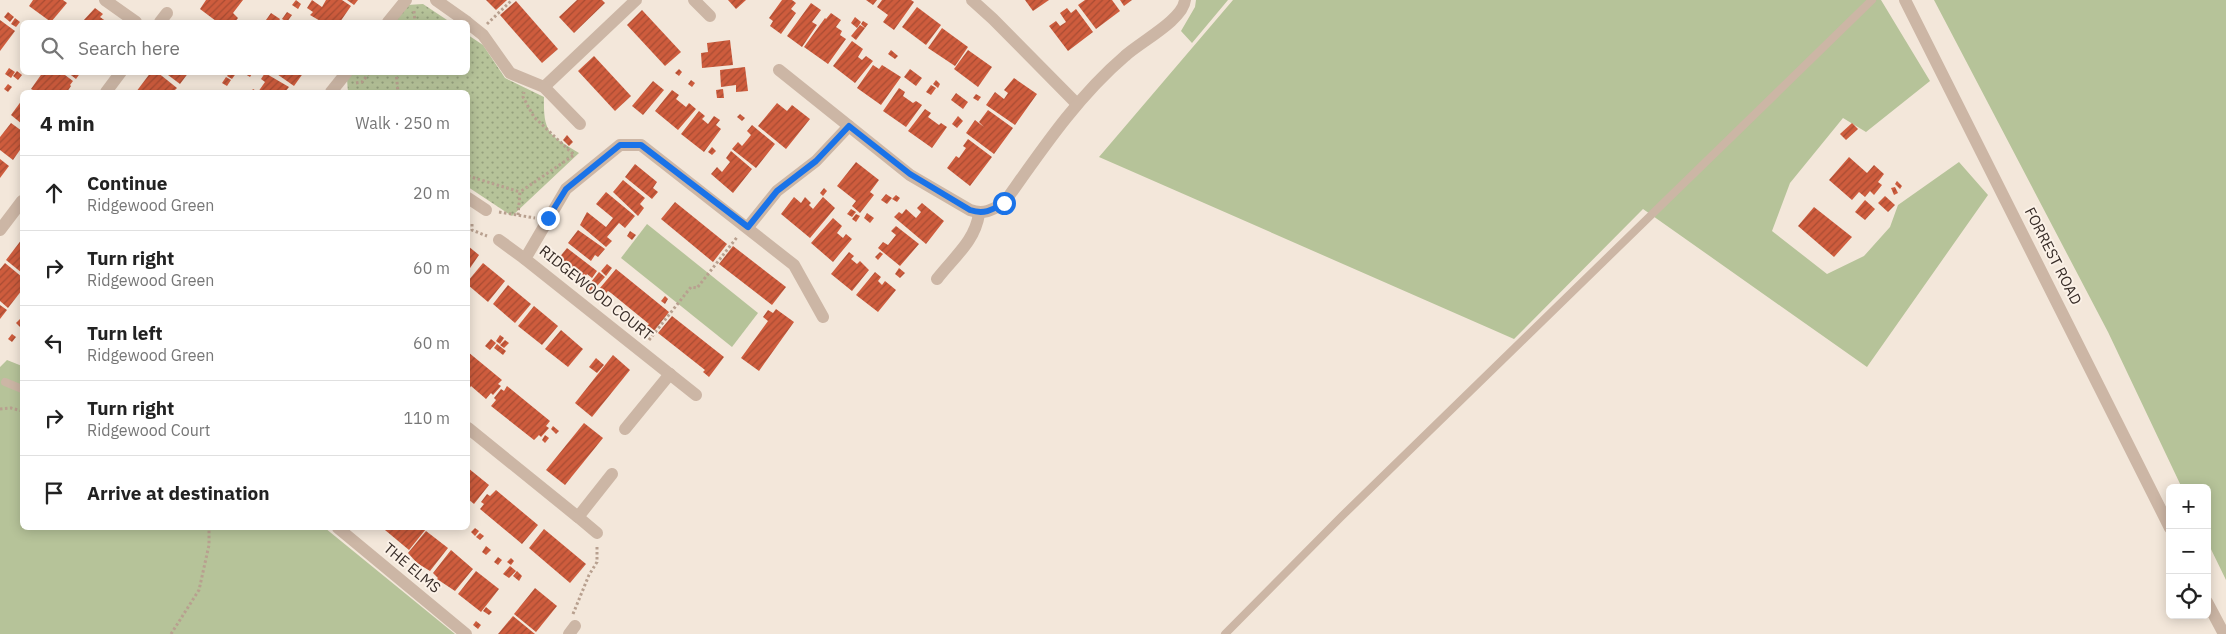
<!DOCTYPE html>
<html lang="en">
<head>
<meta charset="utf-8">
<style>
	body { margin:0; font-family:"IBM Plex Sans",sans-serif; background:#f2f2f2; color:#222 }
	.controls { position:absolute; right:15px; bottom:15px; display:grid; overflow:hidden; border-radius:8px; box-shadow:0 2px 12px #0003 }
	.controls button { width:45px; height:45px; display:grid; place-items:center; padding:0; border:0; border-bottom:1px solid #e0e0e0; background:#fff; color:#222; font:25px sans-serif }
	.stop { position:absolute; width:15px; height:15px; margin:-11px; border:4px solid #1a73e8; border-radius:50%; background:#fff }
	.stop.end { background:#1a73e8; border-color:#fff; box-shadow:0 1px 5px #0008 }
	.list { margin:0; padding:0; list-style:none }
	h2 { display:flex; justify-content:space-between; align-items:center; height:65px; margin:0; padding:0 20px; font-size:21px }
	h2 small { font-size:16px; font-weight:400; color:#767676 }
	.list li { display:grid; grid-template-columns:32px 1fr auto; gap:15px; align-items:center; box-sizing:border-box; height:75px; padding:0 20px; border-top:1px solid #e0e0e0 }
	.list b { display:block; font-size:19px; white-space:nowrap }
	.list p { margin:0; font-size:16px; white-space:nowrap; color:#767676 }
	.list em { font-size:16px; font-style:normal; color:#767676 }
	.icon { flex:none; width:28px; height:28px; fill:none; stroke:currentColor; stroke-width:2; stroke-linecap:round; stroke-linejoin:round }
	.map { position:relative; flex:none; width:2226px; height:634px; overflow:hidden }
	.search { position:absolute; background:#fff; box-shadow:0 2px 12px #0003; left:20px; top:20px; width:450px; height:55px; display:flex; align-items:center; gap:12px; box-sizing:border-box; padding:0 18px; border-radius:8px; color:#767676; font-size:19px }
	.panel { position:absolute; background:#fff; box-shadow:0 2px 12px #0003; left:20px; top:90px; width:450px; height:440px; border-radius:8px }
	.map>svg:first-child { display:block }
	.grass { fill:#b6c399 }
	.park { fill:url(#park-dots) }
	.building { fill:url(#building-hatch) }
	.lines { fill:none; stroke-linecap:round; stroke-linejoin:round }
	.path { stroke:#b8a08f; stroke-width:3; stroke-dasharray:2.5 2.5; stroke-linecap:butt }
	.service { stroke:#ccb6a5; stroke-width:8 }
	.minor { stroke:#ccb6a5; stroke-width:12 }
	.tertiary { stroke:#ccb6a5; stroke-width:12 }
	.route { stroke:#1a73e8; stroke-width:6 }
	.labels { text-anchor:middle; stroke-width:4; stroke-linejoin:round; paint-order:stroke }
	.street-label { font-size:15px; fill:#372c27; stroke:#fbf1e7 }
</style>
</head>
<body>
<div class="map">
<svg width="2226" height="634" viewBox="0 0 2226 634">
	<defs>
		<pattern id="park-dots" width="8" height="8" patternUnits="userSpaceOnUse" patternTransform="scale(1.25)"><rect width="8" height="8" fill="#b6c399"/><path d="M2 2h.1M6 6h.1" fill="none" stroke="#959f7d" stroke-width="1.8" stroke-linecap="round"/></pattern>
		<pattern id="building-hatch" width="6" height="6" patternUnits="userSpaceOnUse" patternTransform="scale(1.25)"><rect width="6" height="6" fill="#ce5c3d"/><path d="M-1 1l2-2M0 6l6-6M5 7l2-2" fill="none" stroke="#a84c33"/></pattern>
	</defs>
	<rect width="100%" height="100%" fill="#f3e7da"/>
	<g class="grass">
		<polygon points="1196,0 1228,0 1192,43 1181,31 1195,7"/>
		<polygon points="1233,0 1881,0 1930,81 1866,132 1843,118 1790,183 1772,231 1827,274 1864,256 1890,227 1898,205 1959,162 1988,195 1867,367 1643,209 1514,339 1099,157"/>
		<polygon points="1934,0 2226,0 2226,580 2207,541 2207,488 2182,488 2108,332"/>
		<polygon points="647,224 758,313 732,347 621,258"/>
		<polygon points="7,360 22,366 22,528 325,528 455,634 0,634 0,367"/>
	</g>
	<g class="park">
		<polygon points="423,4 450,22 393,22 407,5"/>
		<path d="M468,35L483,45L505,78L544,97C543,134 550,135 579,153L512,216L468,187V92H348L347,79L352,73L468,72Z"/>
	</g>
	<g class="building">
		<polygon points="33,0 63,0 67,3 51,22 29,6"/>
		<polygon points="206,0 243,0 233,13 238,18 235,22 229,20 227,22 215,22 216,21 200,9"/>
		<polygon points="296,0 301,4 298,9 292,5"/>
		<polygon points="312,0 322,7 326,0 342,0 351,6 340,22 322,22 310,15 313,12 307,8"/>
		<polygon points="347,0 358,0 354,5"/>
		<polygon points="486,0 507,0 496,10"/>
		<polygon points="577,0 602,0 605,3 574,33 559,17"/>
		<polygon points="728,0 746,0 736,9"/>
		<polygon points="782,0 792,0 796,3 791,9 796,13 781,34 770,26 773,21 769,18"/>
		<polygon points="866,0 877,0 873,5"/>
		<polygon points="882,0 911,0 914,2 894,30 883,22 888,15 877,7"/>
		<polygon points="1025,0 1049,0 1033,11"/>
		<polygon points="1085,0 1112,0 1120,11 1096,29 1078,5"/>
		<polygon points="1120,0 1132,0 1124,6"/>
		<polygon points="516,1 558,49 542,63 500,15"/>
		<polygon points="811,3 821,10 812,22 817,25 802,47 787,36"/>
		<polygon points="917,7 941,25 926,45 902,27"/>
		<polygon points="95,8 103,14 100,17 107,22 82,22"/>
		<polygon points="1067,8 1071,13 1076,9 1093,32 1068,51 1049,26 1056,21 1060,26 1066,22 1060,13"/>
		<polygon points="642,10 681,52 665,66 627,25"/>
		<polygon points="8,12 14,17 10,22 4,17"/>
		<polygon points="287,12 292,15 287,22 282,19"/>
		<polygon points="271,13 280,19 278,22 270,22 266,20"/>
		<polygon points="831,13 841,20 836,27 842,31 840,35 846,39 828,64 804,47 825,18 826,19"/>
		<polygon points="855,17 861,22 857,28 851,23"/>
		<polygon points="15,18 20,22 16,27 11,24"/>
		<polygon points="0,20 15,31 0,51"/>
		<polygon points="863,21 868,24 865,28 861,24"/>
		<polygon points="860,25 865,28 856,40 851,36"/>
		<polygon points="942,28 968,47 955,66 928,48"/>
		<polygon points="730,40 733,65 702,68 701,53 708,52 707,43"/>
		<polygon points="852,41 863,49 858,57 862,60 866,56 873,61 855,83 833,66"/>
		<polygon points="891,50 898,56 895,59 888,54"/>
		<polygon points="968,50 992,67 978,87 954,69"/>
		<polygon points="594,56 631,96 615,111 578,71"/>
		<polygon points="873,65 879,69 882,65 901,77 881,105 857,88"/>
		<polygon points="745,67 748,91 736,92 736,85 721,87 720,70"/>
		<polygon points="9,68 15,72 11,78 5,74"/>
		<polygon points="679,69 682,72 679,76 675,73"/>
		<polygon points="910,69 922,78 916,86 904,77"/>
		<polygon points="17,71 22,75 18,80 13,76"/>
		<polygon points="43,72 61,72 73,81 70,85 71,86 67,92 37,92 31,89"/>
		<polygon points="67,72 81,72 76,79"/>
		<polygon points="151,72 157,72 177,88 173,92 136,92"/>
		<polygon points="164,72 189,72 180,84"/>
		<polygon points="230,72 237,72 232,79 227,76"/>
		<polygon points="242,72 253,72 250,77"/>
		<polygon points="274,72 304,72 294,86"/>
		<polygon points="265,73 289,87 285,92 251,92 253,89 258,92 265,82 261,79"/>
		<polygon points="226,77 231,80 227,86 222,83"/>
		<polygon points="1014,78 1037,94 1015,125 986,105 995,92 1004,99 1008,93 1004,90"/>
		<polygon points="691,80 695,83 692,87 688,84"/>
		<polygon points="936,80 940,84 938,88 933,84"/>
		<polygon points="653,81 664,90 643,115 632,106"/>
		<polygon points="8,84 12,87 8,92 4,89"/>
		<polygon points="931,85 936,88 931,95 926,92"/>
		<polygon points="899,88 905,92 903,96 913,103 916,101 922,105 906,127 883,111"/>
		<polygon points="723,89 724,98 717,98 716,90"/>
		<polygon points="672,90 679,95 676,99 686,107 689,103 696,109 678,130 655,111"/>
		<polygon points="956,93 968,102 963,109 951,100"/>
		<polygon points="976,94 981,97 978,101 973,98"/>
		<polygon points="22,100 22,124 11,115"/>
		<polygon points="777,103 787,111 792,105 810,119 786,149 758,126"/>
		<polygon points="925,109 931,113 928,117 939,125 941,123 947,127 932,148 908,131"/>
		<polygon points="988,110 1013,128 994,154 966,133 975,120 984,127 979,122"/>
		<polygon points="699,111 705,116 702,119 708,124 714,116 720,120 716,125 721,129 704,152 681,134"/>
		<polygon points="740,114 745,118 742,121 737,117"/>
		<polygon points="958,116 963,121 957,128 952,124"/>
		<polygon points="11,123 22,131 22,147 13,160 0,150 0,137"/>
		<polygon points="1852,123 1858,129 1846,140 1840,134"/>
		<polygon points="752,125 775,144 756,168 732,149 738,142 742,146 747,140 751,135 747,131"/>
		<polygon points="567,135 573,142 569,146 563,140"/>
		<polygon points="968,139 992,157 970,186 947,168 956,156 959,158 966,148 963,146"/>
		<polygon points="712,147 716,151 712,155 708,152"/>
		<polygon points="731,151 752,169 733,193 711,174 717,167 722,172 730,162 726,158"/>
		<polygon points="1849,157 1867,173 1874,165 1884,174 1878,182 1882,185 1874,195 1870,191 1865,197 1859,192 1852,200 1829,180"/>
		<polygon points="0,159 9,166 0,178"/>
		<polygon points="856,162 879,180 870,192 874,195 860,213 852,206 856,201 837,186"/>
		<polygon points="635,164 657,182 653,188 658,192 652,199 625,177"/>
		<polygon points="623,180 645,198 640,204 644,208 638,216 613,192"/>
		<polygon points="1897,181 1902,186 1900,189 1895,184"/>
		<polygon points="1895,187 1898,193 1894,195 1891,188"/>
		<polygon points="824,188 827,191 823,196 820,193"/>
		<polygon points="606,192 635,216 625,228 619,223 607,237 612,241 606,247 580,225 587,212 606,227 613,218 596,204"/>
		<polygon points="886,194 892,198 887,204 881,200"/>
		<polygon points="896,195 900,198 897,202 892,199"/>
		<polygon points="1885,196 1895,205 1888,212 1878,203"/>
		<polygon points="794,197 801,203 805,197 811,203 809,205 813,209 823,197 835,208 810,238 781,214"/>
		<polygon points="1865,200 1875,209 1865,220 1855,212"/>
		<polygon points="675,202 727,244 713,262 661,219"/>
		<polygon points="922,203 944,221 926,244 894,217 899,212 902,214 906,209 916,218 921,212 917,208"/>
		<polygon points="1814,207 1852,237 1834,257 1798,226"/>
		<polygon points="851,209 856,212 852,217 847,214"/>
		<polygon points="867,213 874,218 870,223 864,218"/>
		<polygon points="856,214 860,216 856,222 852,219"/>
		<polygon points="833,218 842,226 837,233 843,238 846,234 852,239 833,262 811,243"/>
		<polygon points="896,226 919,244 900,266 878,248 883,242 888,245 896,235 891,231"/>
		<polygon points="578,230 605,249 598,257 595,255 591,261 568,243"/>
		<polygon points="630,231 636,235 632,240 627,236"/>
		<polygon points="22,239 22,273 6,260"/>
		<polygon points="468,246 479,255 468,271"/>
		<polygon points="733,246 786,287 772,305 719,264"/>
		<polygon points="567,248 597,271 592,278 587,274 583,280 558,259"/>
		<polygon points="849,252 854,256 851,259 857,264 860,261 869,270 852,291 831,274"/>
		<polygon points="880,252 883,254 878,260 875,257"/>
		<polygon points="5,263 22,277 22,290 8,308 0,301 0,269"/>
		<polygon points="483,263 505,281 488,302 468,285 468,281"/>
		<polygon points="607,264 612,268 606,276 601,271"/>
		<polygon points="899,268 905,273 900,278 895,274"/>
		<polygon points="616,269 669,312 654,331 647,326 649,324 611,293 608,291 606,293 600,288"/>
		<polygon points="599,272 605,277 597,286 591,282"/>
		<polygon points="875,272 881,277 878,281 882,285 885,281 896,290 878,312 856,295"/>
		<polygon points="591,283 595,287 590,293 586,289"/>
		<polygon points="508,285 531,304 515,323 493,304"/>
		<polygon points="665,296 668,299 665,304 661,301"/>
		<polygon points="0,305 7,310 0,319"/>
		<polygon points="534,306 558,326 542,345 518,326"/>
		<polygon points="776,309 794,322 759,371 741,358 768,321 763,317 768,310 773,313"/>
		<polygon points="672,316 724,357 709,377 703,372 705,370 658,333"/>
		<polygon points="20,319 22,321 22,329 16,323"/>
		<polygon points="561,330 583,349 568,367 545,349"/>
		<polygon points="12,334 16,337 12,342 8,339"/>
		<polygon points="500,335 504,338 500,344 496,341"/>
		<polygon points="491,339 496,343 490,350 485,346"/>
		<polygon points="505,340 509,343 504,348 500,345"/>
		<polygon points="497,344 506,351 503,355 494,348"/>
		<polygon points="468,352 502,380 498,384 501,386 493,395 491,393 486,399 471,386 469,389 468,387"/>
		<polygon points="613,355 630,370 592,417 575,403"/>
		<polygon points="596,358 604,365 597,373 589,367"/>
		<polygon points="507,386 550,421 546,426 549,428 541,437 539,435 534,440 491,406 496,400 494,398 501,389 504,391"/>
		<polygon points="584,423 603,438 565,485 546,470"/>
		<polygon points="553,426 559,431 556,434 551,429"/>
		<polygon points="545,435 549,438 545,443 542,440"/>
		<polygon points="468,468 489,485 474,504 468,499"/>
		<polygon points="496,490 538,525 522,544 480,509 484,504 481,502 487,494 490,496"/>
		<polygon points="387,528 425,528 426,529 409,550 385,530"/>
		<polygon points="475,528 479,531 475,536 471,532"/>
		<polygon points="544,529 586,564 570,583 529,548"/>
		<polygon points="426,531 448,548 430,571 417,563 408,553"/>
		<polygon points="480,533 484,536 480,540 476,537"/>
		<polygon points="486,546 491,550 486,555 482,552"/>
		<polygon points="451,550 473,569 455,591 437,579 438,578 433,573"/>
		<polygon points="498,557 502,560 498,565 494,562"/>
		<polygon points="511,558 514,561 511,565 507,562"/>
		<polygon points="510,566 516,571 509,578 503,574"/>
		<polygon points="476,571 499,589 481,612 458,594"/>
		<polygon points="517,571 522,576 519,581 513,576"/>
		<polygon points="535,588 557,606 536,632 514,614"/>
		<polygon points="486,607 492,612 489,615 483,611"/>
		<polygon points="513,616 535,634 498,634"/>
		<polygon points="476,621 481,625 478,629 473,625"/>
	</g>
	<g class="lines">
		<g class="path">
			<polyline points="414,11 415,22"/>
			<polyline points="487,24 512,0"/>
			<polyline points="396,72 398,92"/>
			<polyline points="356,83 362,82 370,72"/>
			<polyline points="468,176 520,192"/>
			<polyline points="499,212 535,218"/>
			<polyline points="518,215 520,192 574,155 534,117 523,97 524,92"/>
			<polyline points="472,224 472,230 487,236"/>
			<polyline points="649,340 691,287 697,288 738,236"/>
			<polyline points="0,409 11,408 22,411"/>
			<polyline points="573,614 589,575 597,562 597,546"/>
			<polyline points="171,634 199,590 209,545 209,528"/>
		</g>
		<g class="service">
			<polyline points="5,382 22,389"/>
			<polyline points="1225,634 1341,517 1872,0"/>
		</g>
		<g class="minor">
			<polyline points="105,0 136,22"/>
			<polyline points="436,0 467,22"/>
			<polyline points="694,0 710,16"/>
			<polyline points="972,0 993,19 1076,103"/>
			<polyline points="160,22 167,13"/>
			<polyline points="388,22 406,0"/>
			<polyline points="468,23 483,35 510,73 544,87 636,0"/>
			<path d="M779,70L910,175L970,210C984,215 992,210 1004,203C1041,151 1076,98 1125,56C1140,42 1183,20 1185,0"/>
			<polyline points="544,87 580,124"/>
			<polyline points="106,92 121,72"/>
			<polyline points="331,92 347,72"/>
			<polyline points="468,198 486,210"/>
			<polyline points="748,227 777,191 816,161 849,126"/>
			<polyline points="0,230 22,201"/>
			<polyline points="499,240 525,259"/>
			<path d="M937,279C954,257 975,241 979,214"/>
			<polyline points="696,395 525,259 566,189 620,145 641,145 794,265 823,317"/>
			<polyline points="468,428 578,517 612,474"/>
			<polyline points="625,429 670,374"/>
			<polyline points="578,517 597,533"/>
			<polyline points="338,528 466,634"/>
			<polyline points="569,634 575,626"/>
		</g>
		<g class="tertiary">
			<polyline points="1905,0 2170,528"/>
			<polyline points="2207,602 2224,634"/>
		</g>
	</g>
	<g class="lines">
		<path class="route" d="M548,218L566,189L620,145H641L748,227L777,191L816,161L849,126L910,174L970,210C984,215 992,210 1004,203"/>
	</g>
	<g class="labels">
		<g class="street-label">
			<text transform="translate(2053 256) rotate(63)" y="5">FORREST ROAD</text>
			<text transform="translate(596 293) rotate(39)" y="5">RIDGEWOOD COURT</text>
			<text transform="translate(412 568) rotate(40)" y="5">THE ELMS</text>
		</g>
	</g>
</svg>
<div class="controls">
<button>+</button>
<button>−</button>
<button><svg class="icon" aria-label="locate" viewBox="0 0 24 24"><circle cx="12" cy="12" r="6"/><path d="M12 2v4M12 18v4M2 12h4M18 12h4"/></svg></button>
</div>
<div class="stop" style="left:1004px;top:203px"></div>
<div class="stop end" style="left:548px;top:218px"></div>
<div class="search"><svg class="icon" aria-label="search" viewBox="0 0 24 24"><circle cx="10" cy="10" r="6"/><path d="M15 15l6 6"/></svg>Search here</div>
<section class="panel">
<h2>4 min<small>Walk · 250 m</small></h2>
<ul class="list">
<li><svg class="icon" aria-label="ahead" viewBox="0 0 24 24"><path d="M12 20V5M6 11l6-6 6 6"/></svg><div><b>Continue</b><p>Ridgewood Green</p></div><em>20 m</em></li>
<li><svg class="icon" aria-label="right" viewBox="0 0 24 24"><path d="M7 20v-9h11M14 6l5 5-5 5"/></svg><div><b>Turn right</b><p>Ridgewood Green</p></div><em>60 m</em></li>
<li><svg class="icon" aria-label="left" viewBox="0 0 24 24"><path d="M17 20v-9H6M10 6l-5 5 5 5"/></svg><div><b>Turn left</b><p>Ridgewood Green</p></div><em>60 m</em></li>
<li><svg class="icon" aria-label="right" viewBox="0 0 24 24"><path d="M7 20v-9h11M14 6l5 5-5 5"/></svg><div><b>Turn right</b><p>Ridgewood Court</p></div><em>110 m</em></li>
<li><svg class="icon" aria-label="arrive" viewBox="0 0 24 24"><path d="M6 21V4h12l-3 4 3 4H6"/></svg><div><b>Arrive at destination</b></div></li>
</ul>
</section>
</div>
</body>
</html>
